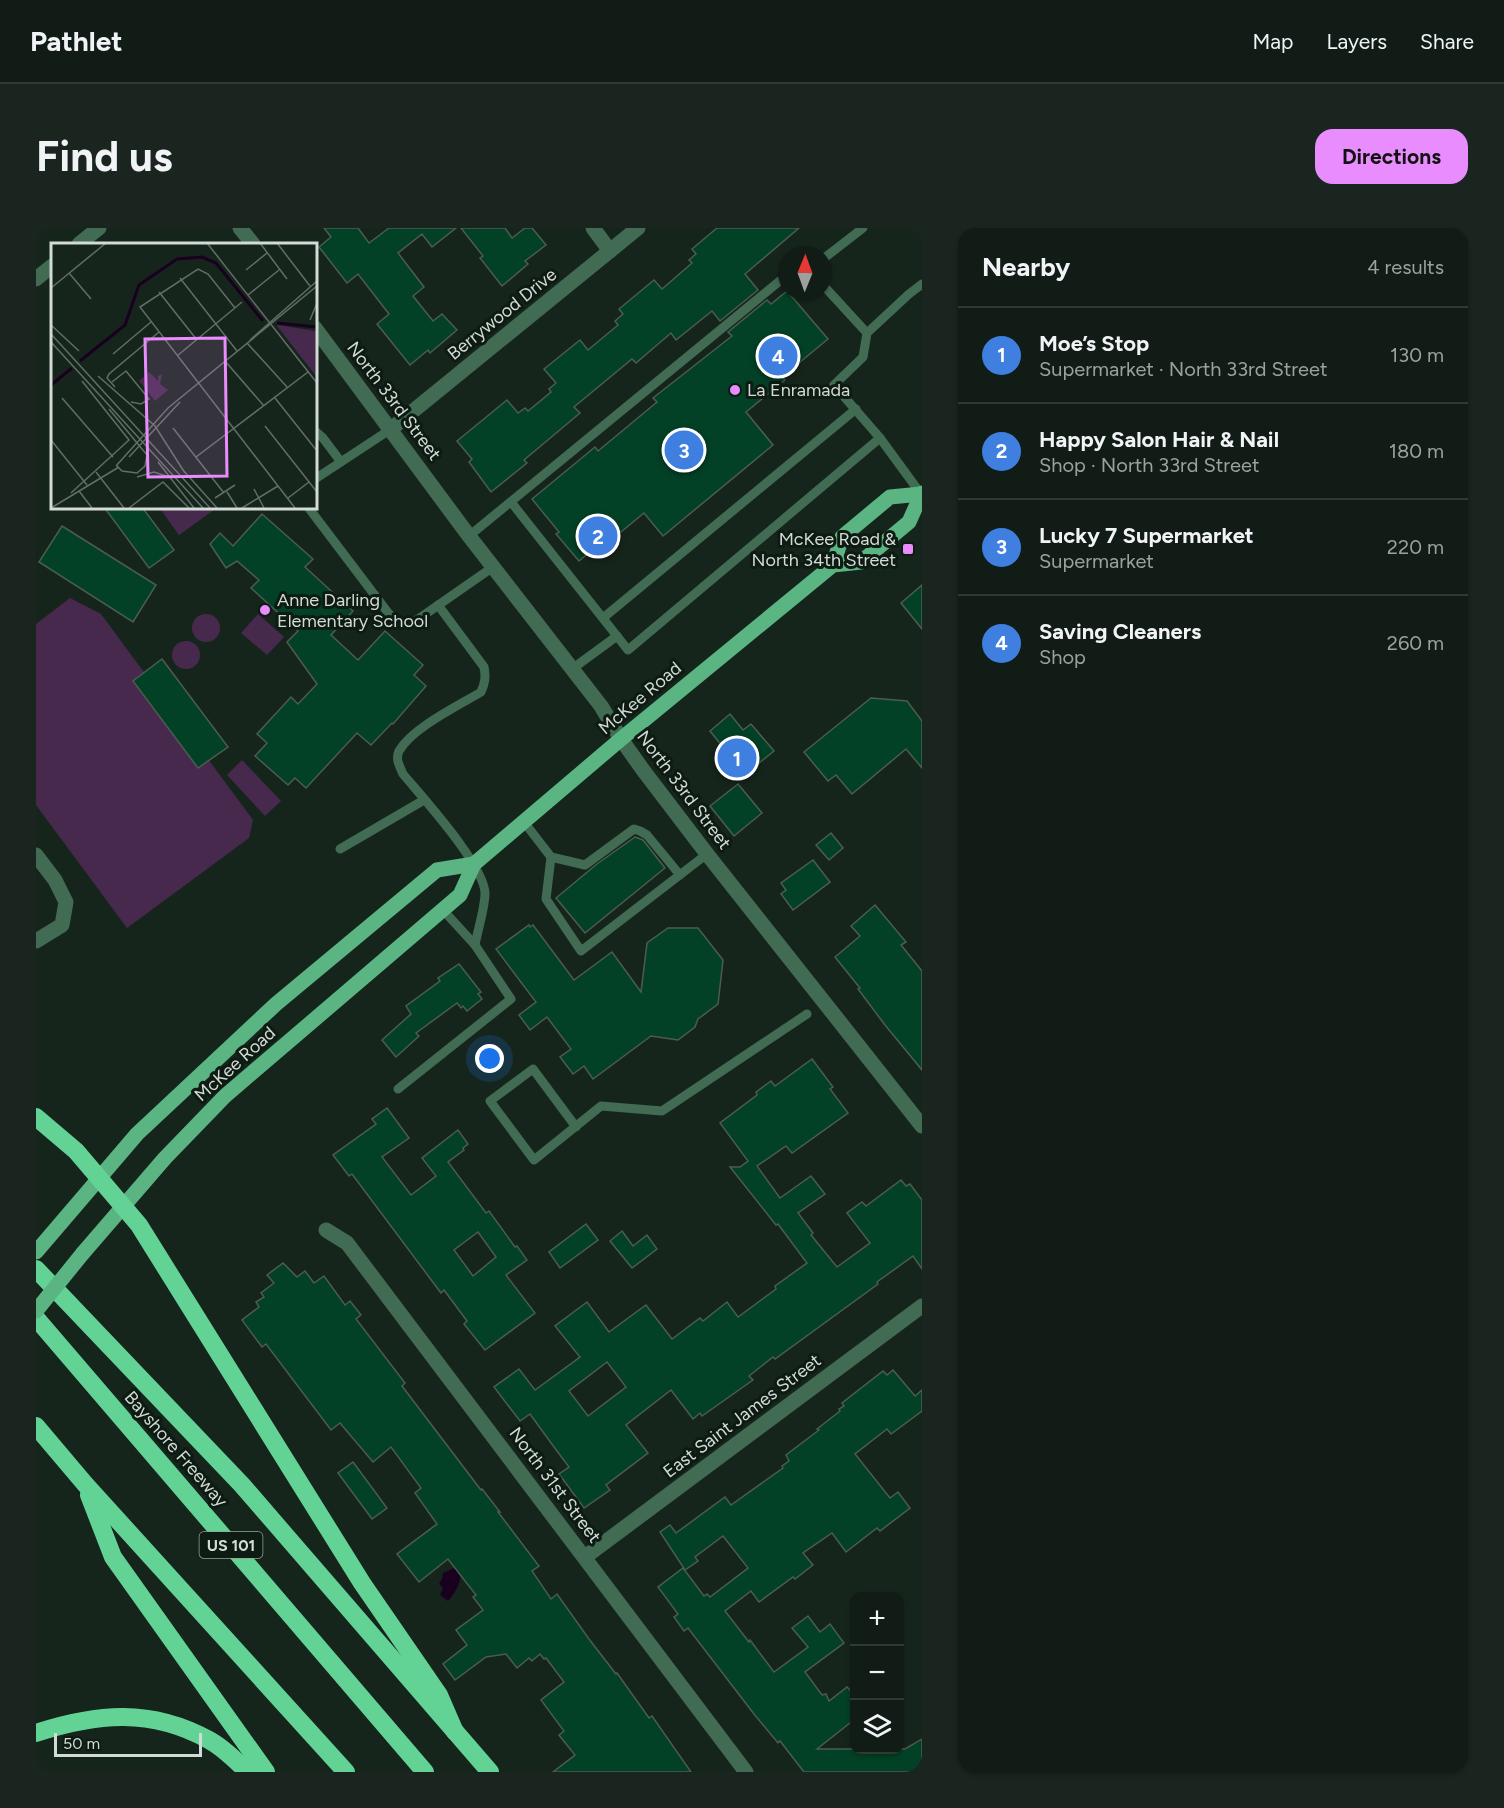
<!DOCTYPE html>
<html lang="en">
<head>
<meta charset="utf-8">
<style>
	body { margin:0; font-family:Figtree,sans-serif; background:#19251e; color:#f1f3f6 }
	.controls { position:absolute; right:18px; bottom:18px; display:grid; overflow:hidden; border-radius:12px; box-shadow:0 2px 4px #0004 }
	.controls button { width:54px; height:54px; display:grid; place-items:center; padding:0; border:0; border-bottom:2px solid #303a34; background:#101c15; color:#f1f3f6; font:30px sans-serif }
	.compass { position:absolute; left:742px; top:18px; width:54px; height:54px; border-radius:50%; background:#101c15; box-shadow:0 2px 4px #0004; rotate:1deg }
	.scale { position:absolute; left:18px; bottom:15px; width:148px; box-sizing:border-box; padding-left:6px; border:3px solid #d2dbd5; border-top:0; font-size:16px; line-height:21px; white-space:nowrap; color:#d2dbd5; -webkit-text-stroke:4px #0d1b13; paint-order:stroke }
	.you { position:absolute; left:454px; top:831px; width:21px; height:21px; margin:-15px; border:4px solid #fff; border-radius:50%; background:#1a73e8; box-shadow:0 0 0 9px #1a73e833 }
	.badge { display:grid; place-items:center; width:39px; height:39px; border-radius:50%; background:#e98dfe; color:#fff; font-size:20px; font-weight:700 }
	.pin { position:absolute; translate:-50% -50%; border:3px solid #fff; box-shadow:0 2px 6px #0006 }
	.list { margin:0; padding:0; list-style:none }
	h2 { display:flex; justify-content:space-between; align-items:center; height:78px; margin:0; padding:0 24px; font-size:26px }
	h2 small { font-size:20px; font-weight:400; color:#9ca1a0 }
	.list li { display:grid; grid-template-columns:39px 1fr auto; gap:18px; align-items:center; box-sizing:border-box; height:96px; padding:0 24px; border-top:2px solid #303a34 }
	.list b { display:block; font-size:22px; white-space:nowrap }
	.list p { margin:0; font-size:20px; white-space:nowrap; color:#9ca1a0 }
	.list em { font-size:20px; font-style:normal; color:#9ca1a0 }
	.icon { flex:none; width:33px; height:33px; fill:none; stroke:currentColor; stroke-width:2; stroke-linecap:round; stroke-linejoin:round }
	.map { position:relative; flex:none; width:886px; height:1544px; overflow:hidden; border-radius:18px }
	header { display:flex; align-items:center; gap:36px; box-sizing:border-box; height:84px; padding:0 30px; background:#101c15; border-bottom:2px solid #303a34 }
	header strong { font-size:28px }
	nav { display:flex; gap:33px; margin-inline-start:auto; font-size:21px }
	.intro { display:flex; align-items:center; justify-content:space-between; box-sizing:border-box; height:144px; padding:0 36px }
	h1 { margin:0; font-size:42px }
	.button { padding:15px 27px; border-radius:18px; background:#e98dfe; color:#111; font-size:21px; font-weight:700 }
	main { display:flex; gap:36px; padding:0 36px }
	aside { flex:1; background:#101c15; border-radius:18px; box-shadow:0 2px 4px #0004 }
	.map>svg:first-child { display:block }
	.green { fill:#47294e }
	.water { fill:#19001f }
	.building { fill:#034126; stroke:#4c5c51; stroke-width:1.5; fill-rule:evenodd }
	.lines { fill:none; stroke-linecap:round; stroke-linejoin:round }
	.service { stroke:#416b52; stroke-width:9 }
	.minor { stroke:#416b52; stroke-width:15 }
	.primary { stroke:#5ab582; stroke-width:15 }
	.motorway { stroke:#62d395; stroke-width:18 }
	.primary-bridge { stroke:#5ab582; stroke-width:15 }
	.poi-dot { fill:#e98dfe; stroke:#0d1b13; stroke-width:2 }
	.labels { text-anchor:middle; stroke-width:6; stroke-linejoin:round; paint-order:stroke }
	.shield { fill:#0d1b13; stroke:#97a19b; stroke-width:1.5 }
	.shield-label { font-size:16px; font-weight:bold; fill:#d2dbd5 }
	.street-label { font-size:18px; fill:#d2dbd5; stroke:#0d1b13 }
	.poi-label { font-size:18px; fill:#d2dbd5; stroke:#0d1b13; text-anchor:start }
	.inset-river { fill:none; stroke:#19001f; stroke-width:3 }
	.inset-road { fill:none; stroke:#616e66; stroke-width:1.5 }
	.view { fill:#e98dfe; fill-opacity:0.15; stroke:#e98dfe; stroke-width:3 }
	.inset-edge { fill:none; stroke:#d2dbd5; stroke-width:3 }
</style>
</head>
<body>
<header>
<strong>Pathlet</strong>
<nav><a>Map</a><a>Layers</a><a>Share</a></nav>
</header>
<div class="intro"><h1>Find us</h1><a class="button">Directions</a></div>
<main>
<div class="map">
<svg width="886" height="1544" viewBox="0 0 886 1544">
	<rect width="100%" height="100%" fill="#16251c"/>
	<g class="green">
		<polygon points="123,279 182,279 143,307"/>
		<polygon points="34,370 65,386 217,592 213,610 91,700 0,577 0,396"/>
		<polygon points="222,386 248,409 231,427 205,405"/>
		<circle cx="170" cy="400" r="14"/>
		<circle cx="150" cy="427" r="14"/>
		<polygon points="206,532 245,573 229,588 191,547"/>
	</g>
	<path class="water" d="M418,1340C420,1343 423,1345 424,1349C426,1353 416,1370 412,1373L404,1367L407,1360L403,1356L406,1351L407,1345Z"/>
	<g class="building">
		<polygon points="288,0 322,0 333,15 353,0 420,0 396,19 386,6 362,25 388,59 377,68 397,93 406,86 421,102 394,125 392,122 374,137 341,96 353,86 322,46 311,55 283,19 295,9"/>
		<polygon points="425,0 469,0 476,10 489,0 496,0 510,17 489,33 492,36 466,58 444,30 447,28"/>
		<polygon points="681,0 763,0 709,46 722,62 684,93 676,83 640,112 635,105 600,135 596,131 538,179 544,185 488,232 491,235 455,264 433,234 436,231 421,213 471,172 482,185 489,180 492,183 515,164 513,161 520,155 508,141 544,112 552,122 582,97 579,93 587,86 583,81 618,52 626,61 656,35 653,32 660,26 656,21"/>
		<polygon points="751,63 792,111 746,149 749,152 710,184 737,217 627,308 608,285 563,322 560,319 543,333 520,306 523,304 496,271 559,219 562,223 621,174 617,170 696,108 692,104 731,72 735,76"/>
		<polygon points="68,279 106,279 138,322 113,340"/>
		<polygon points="226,286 277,331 269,339 317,383 295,407 322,432 349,403 387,437 378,447 390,458 357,496 356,495 335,517 321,505 270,560 259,550 252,557 219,528 231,515 221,506 255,469 262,476 281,456 251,414 262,403 215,360 223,352 201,333 190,340 174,316 184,305 197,318"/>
		<polygon points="26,298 120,357 97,394 3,334"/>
		<polygon points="886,357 886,401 865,375"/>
		<polygon points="126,431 192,519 162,540 97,453"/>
		<polygon points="835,470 871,473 886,493 886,540 870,521 816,566 800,547 792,553 768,524"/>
		<polygon points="694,486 707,502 715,496 738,523 702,552 680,525 687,519 674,503"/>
		<polygon points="702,556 726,585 698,608 674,578"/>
		<polygon points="795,605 807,620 793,632 780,617"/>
		<polygon points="599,609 607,612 629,640 549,705 520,670 561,636"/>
		<polygon points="777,632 794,654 757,682 745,666 750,662 745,655"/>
		<polygon points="839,677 870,714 865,717 886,743 886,842 849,797 822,761 824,760 799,729 824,708 815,698"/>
		<polygon points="493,697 494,699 497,697 538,752 576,724 605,764 611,715 632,700 662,700 687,732 682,776 662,791 659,799 642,812 615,808 557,851 548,838 537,846 524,829 535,821 511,789 494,802 483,787 500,774 460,721"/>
		<polygon points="423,736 445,764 442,766 446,771 431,783 427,778 425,780 421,775 380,805 383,808 360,829 346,812 375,786 370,778 404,753 402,750"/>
		<path d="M776,831L797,859L794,861L812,885L756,925L750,918L721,938L744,970L775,948L789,966L762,985L777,1005L775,1007L801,1039L834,1015L811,985L826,974L830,978L865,952L870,958L874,956L886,972V1041L877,1028L841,1054L842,1056L739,1131L737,1129L713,1148L717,1152L666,1188L664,1185L657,1191L635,1162L590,1197L612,1225L570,1257L574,1262L548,1280L523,1246L533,1239L518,1219L494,1186L484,1193L458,1159L483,1141L499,1162L544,1129L519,1098L551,1074L573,1104L610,1077L636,1111L664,1090L667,1093L691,1074L702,1089L740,1061L739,1058L771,1035L742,996L740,997L694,939H704L712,933L684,895L721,867L720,864L735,853L739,858ZM571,1134L590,1159L552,1188L533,1163Z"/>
		<path d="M351,880L373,910L346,929L375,967L400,948L386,930L422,902L432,916L427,920L428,922L412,934L450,985L453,983L479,1019L481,1018L491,1032L470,1047L499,1085L449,1122L428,1096L431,1093L408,1062L405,1065L316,946L313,948L297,927L340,896L336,891ZM442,1004L460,1029L437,1048L418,1022Z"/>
		<polygon points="550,996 562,1012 524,1040 513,1024"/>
		<polygon points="586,1003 597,1018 611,1007 621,1021 596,1040 574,1013"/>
		<polygon points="247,1035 261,1049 269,1043 278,1055 288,1048 309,1077 314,1073 325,1087 320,1091 369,1155 366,1158 445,1262 446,1261 464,1284 462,1284 503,1338 496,1343 515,1371 521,1366 553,1411 580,1446 581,1445 613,1490 616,1488 655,1544 517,1544 539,1527 523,1507 528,1503 505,1472 528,1454 510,1430 508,1431 504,1426 496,1433 493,1430 481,1440 470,1426 450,1429 419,1452 407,1436 431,1417 420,1402 447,1382 437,1369 440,1367 412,1331 383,1354 361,1326 401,1296 379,1265 385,1260 355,1219 337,1234 304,1195 295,1202 230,1116 226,1119 206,1092 223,1079 220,1074 228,1069 225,1065 238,1055 231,1047"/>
		<polygon points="857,1142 879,1168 886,1162 886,1183 855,1206 851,1201 819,1226 854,1270 862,1264 874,1280 844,1303 841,1300 810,1324 796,1305 767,1325 777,1337 759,1351 757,1349 723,1374 715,1363 689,1383 713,1414 714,1412 738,1444 772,1419 756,1400 772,1388 784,1404 794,1396 808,1415 769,1444 786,1467 790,1466 793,1473 811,1459 819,1467 819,1491 781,1521 869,1521 886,1511 886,1539 878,1544 768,1544 744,1513 742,1515 718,1486 652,1400 648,1403 638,1389 642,1386 622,1359 647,1340 668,1368 671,1366 674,1369 712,1340 687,1308 659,1329 662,1333 649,1342 624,1304 634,1297 640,1305 689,1269 695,1277 747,1240 746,1238 753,1233 750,1227 783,1202 781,1201 804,1183 803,1181 808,1178 806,1175 847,1143 851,1147"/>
		<polygon points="317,1234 351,1280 336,1291 302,1245"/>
	</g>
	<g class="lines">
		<g class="service">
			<polyline points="787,31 827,0"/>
			<polyline points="787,57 831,105"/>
			<polyline points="279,203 287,210 305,234"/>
			<polyline points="279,251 355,201"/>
			<polyline points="885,266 844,210 798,157 827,129 831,105 873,66 886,56"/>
			<polyline points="475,274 592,422 844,210"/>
			<polyline points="272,279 353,386 364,394 378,394 457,339"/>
			<polyline points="433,308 751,47"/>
			<path d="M402,377L448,439C450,449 449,455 445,464C422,478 376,500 363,523C359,531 364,539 367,546C386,569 451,640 449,667C448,683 442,701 439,717"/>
			<polyline points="567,390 820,181"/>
			<polyline points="536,441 581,408"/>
			<polyline points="488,594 515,629 549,637 598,601 604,603 611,607 644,647"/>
			<polyline points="304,621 388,572"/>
			<polyline points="515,629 510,671 545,723 671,626"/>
			<polyline points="362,861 475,771 439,717 407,682"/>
			<polyline points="540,899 497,841 454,873 498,932 565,878 626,883 771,786"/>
		</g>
		<g class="minor">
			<polyline points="204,0 217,16"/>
			<polyline points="557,0 574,23"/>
			<polyline points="43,16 63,0"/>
			<polyline points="0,51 16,38"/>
			<polyline points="279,100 433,308 565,478 585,511 607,542 671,626 886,898"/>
			<polyline points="355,201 602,0"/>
			<polyline points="0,627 19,652 30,674 26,697 0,713"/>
			<polyline points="290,1002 311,1015 710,1544"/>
			<polyline points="549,1329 886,1078"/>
		</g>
		<g class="primary">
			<polyline points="797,337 806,309 854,269 885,266"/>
			<polyline points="0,1024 101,906 240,776 401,642 438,636"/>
			<polyline points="47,1025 129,930 189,868 424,667 438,636 585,511 797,337 825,334 873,294 886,265"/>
		</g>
		<g class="motorway">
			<polyline points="0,889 40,923 103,997 326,1355 403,1467 419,1504"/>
			<polyline points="0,1041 206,1257 454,1544"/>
			<polyline points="0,1090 389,1544"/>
			<polyline points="0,1198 49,1256 310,1544"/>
			<polyline points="53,1267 77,1329 230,1544"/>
			<path d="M0,1505C61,1485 115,1480 173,1512C188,1520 200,1533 212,1544"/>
		</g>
		<polyline class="primary-bridge" points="0,1083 47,1025"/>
	</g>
	<g class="poi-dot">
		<circle cx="699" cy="162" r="6"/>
		<rect x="866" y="315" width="12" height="12" rx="3"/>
		<circle cx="229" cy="382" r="6"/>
	</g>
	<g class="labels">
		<rect class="shield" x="163.5" y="1304" width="63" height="26" rx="4.5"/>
		<g class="shield-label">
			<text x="195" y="1323">US 101</text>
		</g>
		<g class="street-label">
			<text transform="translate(466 86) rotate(-39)" y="6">Berrywood Drive</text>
			<text transform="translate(358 173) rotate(53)" y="6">North 33rd Street</text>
			<text transform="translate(604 470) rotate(-40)" y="6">McKee Road</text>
			<text transform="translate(648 562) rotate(53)" y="6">North 33rd Street</text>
			<text transform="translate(199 836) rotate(-42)" y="6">McKee Road</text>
			<text transform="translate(706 1188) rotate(-37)" y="6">East Saint James Street</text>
			<text transform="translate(140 1221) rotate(49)" y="6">Bayshore Freeway</text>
			<text transform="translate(519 1257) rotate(53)" y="6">North 31st Street</text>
		</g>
		<g class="poi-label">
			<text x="711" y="168">La Enramada</text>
			<text x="860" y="317" text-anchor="end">McKee Road &amp;<tspan x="860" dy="21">North 34th Street</tspan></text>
			<text x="241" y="378">Anne Darling<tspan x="241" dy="21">Elementary School</tspan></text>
		</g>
	</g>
	<g transform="translate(15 15)">
		<rect width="266" height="266" fill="#16251c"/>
		<path d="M226,82L265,88V133L226,83ZM98,129L107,138V133L111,131L109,141L117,147L104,158L88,138Z" fill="#47294e"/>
		<path class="inset-river" d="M226,80L266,84M29,118L74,82L88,42L126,16L151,14L165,20L212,78M0,142L21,125"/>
		<path class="inset-road" d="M156,0L266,140M209,0L236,36M226,0L259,43M195,27L216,10M18,30L40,56M129,35L186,108M0,45L55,0M108,49L146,97M197,52L228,27M184,65L157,31L147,26L89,64L244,265M259,77L266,60M0,82L28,108M0,91L159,265M199,97L266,38M0,99L152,265M196,100L236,144M62,111L100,79M126,113L191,59M174,118L213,163M47,133L104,183L134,230M61,139L75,128L98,156L90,161L80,159M64,144L56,135L58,131L108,89M11,155L62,214M224,155L266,208M58,166L96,212L94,223L86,230L71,228L65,222M214,183L266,249M122,185L173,250M0,197L36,242M78,214L129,159M145,214L257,129M107,219L143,265M65,223L117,165L266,43M132,227L166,265M45,229L73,265M86,234L103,229L115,233M203,246L213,265M28,248L41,265M176,249L186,265M20,250L78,197L31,138M164,255L184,242M237,255L258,239M0,265L68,224M78,265L112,239L138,265M191,265L227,243"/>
		<path class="view" d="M174,95L176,233L97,234L94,96Z"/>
		<rect width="266" height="266" class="inset-edge"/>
	</g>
</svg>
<div class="controls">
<button>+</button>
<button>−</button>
<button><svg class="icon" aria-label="layers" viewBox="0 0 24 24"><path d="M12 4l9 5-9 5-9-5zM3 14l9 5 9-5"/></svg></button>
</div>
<svg class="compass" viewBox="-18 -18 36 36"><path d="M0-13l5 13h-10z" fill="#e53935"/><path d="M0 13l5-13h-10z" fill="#9ca1a0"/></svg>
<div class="scale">50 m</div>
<div class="you"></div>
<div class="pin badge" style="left:701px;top:530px;background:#3f7fe0">1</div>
<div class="pin badge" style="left:562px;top:308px;background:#3f7fe0">2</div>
<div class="pin badge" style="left:648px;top:222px;background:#3f7fe0">3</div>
<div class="pin badge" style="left:742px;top:128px;background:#3f7fe0">4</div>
</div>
<aside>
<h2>Nearby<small>4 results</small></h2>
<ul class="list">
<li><span class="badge" style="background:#3f7fe0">1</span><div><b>Moe’s Stop</b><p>Supermarket · North 33rd Street</p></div><em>130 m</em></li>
<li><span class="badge" style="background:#3f7fe0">2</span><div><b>Happy Salon Hair &amp; Nail</b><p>Shop · North 33rd Street</p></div><em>180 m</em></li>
<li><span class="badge" style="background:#3f7fe0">3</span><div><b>Lucky 7 Supermarket</b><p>Supermarket</p></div><em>220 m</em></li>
<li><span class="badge" style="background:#3f7fe0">4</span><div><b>Saving Cleaners</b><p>Shop</p></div><em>260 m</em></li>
</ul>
</aside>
</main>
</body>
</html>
